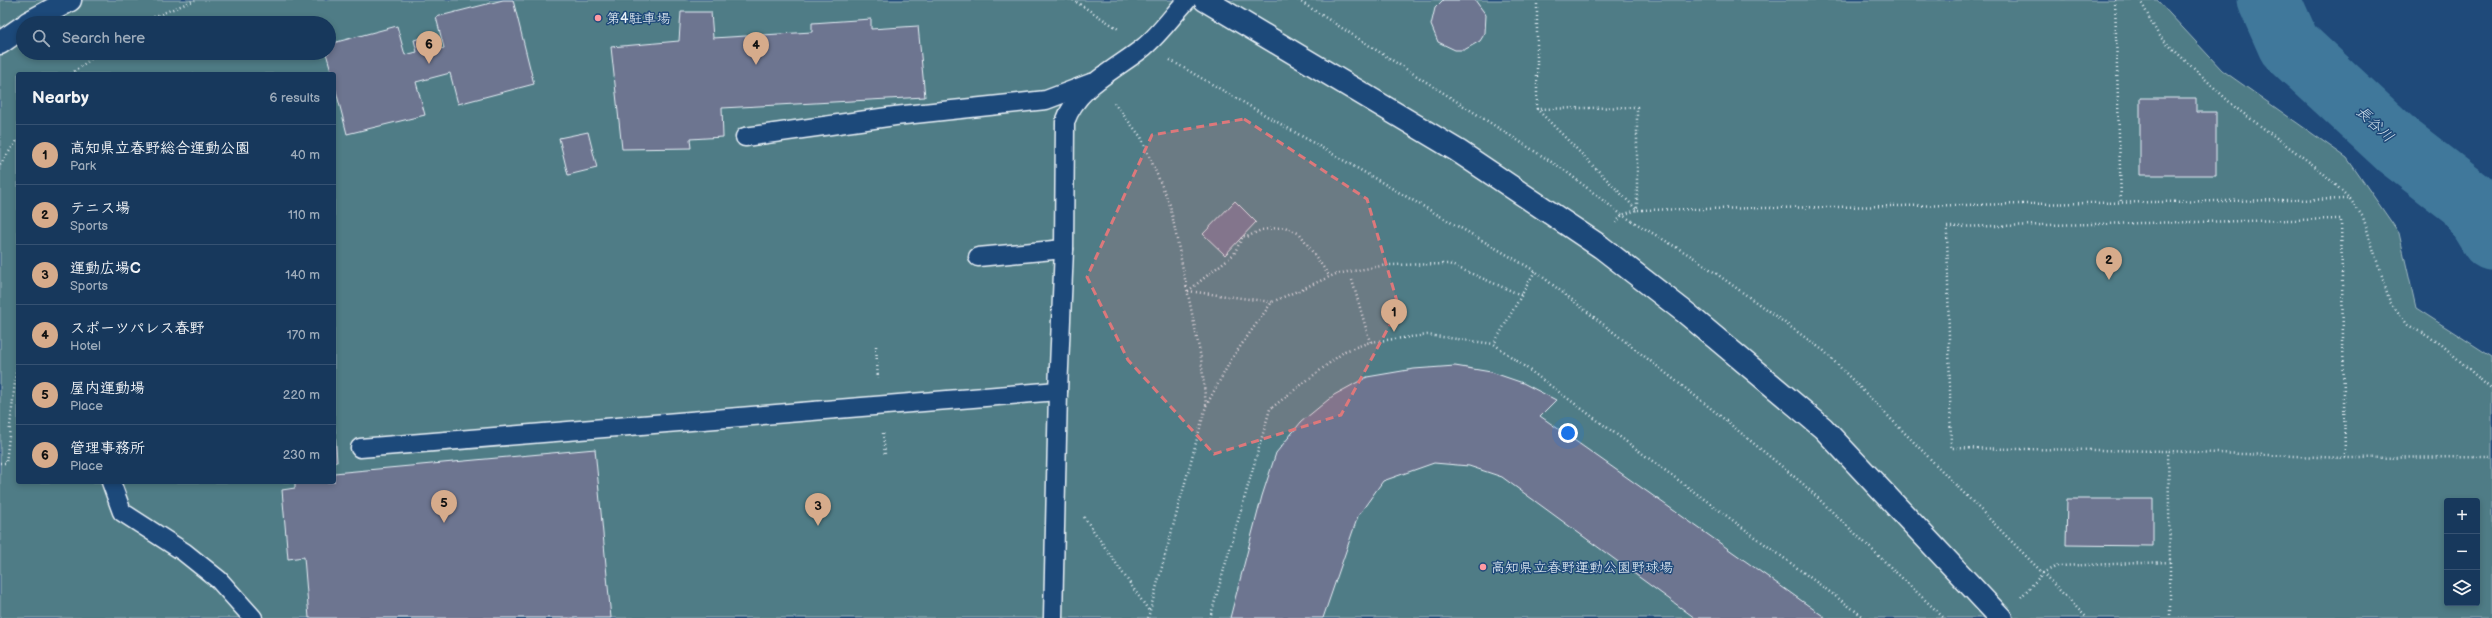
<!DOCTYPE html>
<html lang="en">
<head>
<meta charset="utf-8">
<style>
	body { margin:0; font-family:"Balsamiq Sans","Klee One",sans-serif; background:#203f62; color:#f1f3f6 }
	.controls { position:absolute; right:12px; bottom:12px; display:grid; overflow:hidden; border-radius:4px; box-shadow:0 2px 6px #0003 }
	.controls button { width:36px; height:36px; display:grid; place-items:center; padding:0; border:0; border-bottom:1px solid #365272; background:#17385c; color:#f1f3f6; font:20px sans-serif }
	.you { position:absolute; left:1568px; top:433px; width:14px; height:14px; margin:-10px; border:3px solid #fff; border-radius:50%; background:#1a73e8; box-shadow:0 0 0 6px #1a73e833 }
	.badge { display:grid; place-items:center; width:26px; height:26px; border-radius:50%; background:#d6ab8b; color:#111; font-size:13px; font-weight:700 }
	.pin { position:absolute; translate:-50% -33px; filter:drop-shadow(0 1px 2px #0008) }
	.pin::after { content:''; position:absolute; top:21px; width:14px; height:12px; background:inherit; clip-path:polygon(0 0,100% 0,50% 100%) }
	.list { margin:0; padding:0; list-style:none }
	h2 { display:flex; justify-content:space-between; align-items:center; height:52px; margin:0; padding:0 16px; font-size:17px }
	h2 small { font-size:13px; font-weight:400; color:#9eacbb }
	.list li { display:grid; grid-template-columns:26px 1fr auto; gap:12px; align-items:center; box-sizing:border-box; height:60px; padding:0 16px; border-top:1px solid #365272 }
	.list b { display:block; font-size:15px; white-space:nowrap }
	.list p { margin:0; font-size:13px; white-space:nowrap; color:#9eacbb }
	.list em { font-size:13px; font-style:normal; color:#9eacbb }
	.icon { flex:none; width:22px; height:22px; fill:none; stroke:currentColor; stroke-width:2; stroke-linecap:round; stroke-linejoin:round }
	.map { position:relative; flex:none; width:2492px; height:618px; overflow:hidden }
	.search { position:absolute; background:#17385c; box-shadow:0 2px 6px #0003; left:16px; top:16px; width:320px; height:44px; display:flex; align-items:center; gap:10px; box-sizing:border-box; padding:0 14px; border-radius:22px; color:#9eacbb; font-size:15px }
	.panel { position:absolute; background:#17385c; box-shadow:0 2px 6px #0003; left:16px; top:72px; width:320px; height:412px; border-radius:4px }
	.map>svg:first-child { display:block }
	.park { fill:#4f7c86; stroke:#9cb6bf; fill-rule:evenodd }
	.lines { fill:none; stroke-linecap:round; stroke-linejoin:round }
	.river { stroke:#40789b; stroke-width:63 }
	.building { fill:#6d7490; stroke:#e8f1f8 }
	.lane-casing { stroke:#e8f1f8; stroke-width:21 }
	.secondary-casing { stroke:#e8f1f8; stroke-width:25 }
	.path { stroke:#e8f1f8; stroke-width:2.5; stroke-dasharray:1 3; stroke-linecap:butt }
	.lane { stroke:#1f4a7a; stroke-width:18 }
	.secondary { stroke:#1f4a7a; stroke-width:22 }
	.marked { fill:#dd787b; fill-opacity:0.2; stroke:#dd787b; stroke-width:3; stroke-dasharray:8 5; stroke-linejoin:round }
	.poi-dot { fill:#ff9aa2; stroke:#1f4a7a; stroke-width:1.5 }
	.labels { text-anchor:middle; stroke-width:3; stroke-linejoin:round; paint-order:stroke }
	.poi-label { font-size:14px; fill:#e8f1f8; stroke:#1f4a7a; text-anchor:start }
	.water-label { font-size:15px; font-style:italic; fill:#cfdfea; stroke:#1f4a7a }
</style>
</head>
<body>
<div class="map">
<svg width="2492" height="618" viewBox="0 0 2492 618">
	<rect width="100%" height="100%" fill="#1f4a7a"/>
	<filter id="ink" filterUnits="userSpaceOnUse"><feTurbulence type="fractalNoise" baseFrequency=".025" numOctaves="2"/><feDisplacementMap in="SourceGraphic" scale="8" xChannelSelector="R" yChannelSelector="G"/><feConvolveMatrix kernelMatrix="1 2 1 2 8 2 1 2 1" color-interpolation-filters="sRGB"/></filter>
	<g filter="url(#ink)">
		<path class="park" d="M0,0H2157L2222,70L2347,158L2399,233L2416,308L2492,357V618H0ZM23,23H329V53H23ZM18,74H334V482H18ZM2447,501H2477V603H2447Z"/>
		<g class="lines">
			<polyline class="river" points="2269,0 2289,45 2398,146 2468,200 2492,239"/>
		</g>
		<g class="building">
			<polygon points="503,0 513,0 534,84 458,104 450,73 416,82 425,115 347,134 334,83 334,74 332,74 326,53 329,53 329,44 397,26 405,55 417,52 414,40 428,36 432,51 444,48 436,17"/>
			<polygon points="1475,0 1486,15 1485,33 1480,41 1464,50 1455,50 1438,42 1431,25 1435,8 1443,0"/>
			<polygon points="681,12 711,12 713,38 812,32 812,23 871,19 871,29 918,26 925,97 722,108 723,137 690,139 691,148 622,149 611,47 679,41"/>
			<polygon points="2140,98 2196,98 2196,112 2216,112 2216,175 2140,175"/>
			<polygon points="588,132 597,168 568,175 559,138"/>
			<polygon points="1235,201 1256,222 1225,255 1203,234"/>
			<polygon points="1455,366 1491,372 1523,383 1556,400 1540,416 1826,618 1695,618 1502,477 1469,466 1434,463 1383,481 1358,516 1323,618 1230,618 1262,496 1276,453 1301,422 1334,395 1367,377 1414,369"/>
			<polygon points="334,415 337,462 334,462"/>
			<polygon points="595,449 611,618 309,618 304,557 288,559 282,490 295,488 295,482 334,482 334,473"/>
			<polygon points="2067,499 2153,499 2153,546 2066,545"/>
		</g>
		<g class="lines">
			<g class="lane-casing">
				<g id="lane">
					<polyline points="745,137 895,116 1046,100 1091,83"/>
					<polyline points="978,257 1064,249"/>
					<polyline points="360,448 1058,391"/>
					<polyline points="111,482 122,512 184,552 219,580 253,618"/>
					<path d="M1053,618L1058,391L1064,249L1065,122C1077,86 1117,69 1144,47C1160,34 1173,15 1187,0"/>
				</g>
			</g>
			<g class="secondary-casing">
				<g id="secondary">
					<polyline points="1205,0 1458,151 1601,247 1686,313 1823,428 2001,618"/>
					<polyline points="28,23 70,0"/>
					<polyline points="0,43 23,27"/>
				</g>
			</g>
			<g class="path">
				<polyline points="1073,0 1120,30"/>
				<polyline points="1298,0 1564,170 1622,215 1696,259 1824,351 2087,618"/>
				<polyline points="1537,0 1537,109"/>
				<polyline points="2115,0 2121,202"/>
				<polyline points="2140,0 2159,36 2236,108 2320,170 2350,199"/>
				<polyline points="139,23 195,0"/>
				<polyline points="1170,60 1535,271 1708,406 1802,483 1944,618"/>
				<polyline points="71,74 99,53"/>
				<polyline points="1114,103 1141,137 1170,205 1201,358 1206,405"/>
				<polyline points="0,165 18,139"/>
				<polyline points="1616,223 1622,215 1637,210 1637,107 1537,109 1637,210 2350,199 2363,217 2390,302 2408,325 2441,344 2492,390"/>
				<polyline points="1535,271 1494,344 1865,618"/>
				<polyline points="1352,280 1370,342"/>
				<polyline points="1188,291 1234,254 1243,236 1247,237 1261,230 1285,227 1300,234 1330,277"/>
				<polyline points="1188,291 1272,302"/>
				<polyline points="876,346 878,378"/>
				<polyline points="883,433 885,455"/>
				<polyline points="2345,458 2341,219 1947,227 1951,448 2168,451 2345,458 2492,457"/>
				<polyline points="0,463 6,463 18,355"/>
				<polyline points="1084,517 1149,611"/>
				<polyline points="2170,562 2170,618"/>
				<polyline points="2021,597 2044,572 2058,566 2170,562 2168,451"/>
				<polyline points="1148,618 1206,406 1232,358 1272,302 1336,274 1387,265 1449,264 1521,295"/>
				<polyline points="1210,618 1270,409 1345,351 1370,342 1427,335 1494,344"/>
			</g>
			<use href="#lane" class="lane"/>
			<use href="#secondary" class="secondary"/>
		</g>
	</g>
	<path class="marked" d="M1244,119L1367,199L1399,308L1341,415L1214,454L1128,360L1087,277L1152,135Z"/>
	<g class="poi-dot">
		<circle cx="598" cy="18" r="4"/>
		<circle cx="1483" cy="567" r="4"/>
	</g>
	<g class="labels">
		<g class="poi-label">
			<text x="606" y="23">第4駐車場</text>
			<text x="1491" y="572">高知県立春野運動公園野球場</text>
		</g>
		<g class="water-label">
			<text transform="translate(2375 124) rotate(43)" y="5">長谷川</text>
		</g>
	</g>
</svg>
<div class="controls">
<button>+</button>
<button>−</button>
<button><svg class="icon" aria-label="layers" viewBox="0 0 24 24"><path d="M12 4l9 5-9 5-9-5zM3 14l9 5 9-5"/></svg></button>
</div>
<div class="you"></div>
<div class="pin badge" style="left:1394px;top:332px">1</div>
<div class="pin badge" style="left:2109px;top:280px">2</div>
<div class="pin badge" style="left:818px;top:526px">3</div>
<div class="pin badge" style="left:756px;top:65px">4</div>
<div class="pin badge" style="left:444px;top:523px">5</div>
<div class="pin badge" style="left:429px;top:64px">6</div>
<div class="search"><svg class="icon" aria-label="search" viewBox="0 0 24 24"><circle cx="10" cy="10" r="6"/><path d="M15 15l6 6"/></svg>Search here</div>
<section class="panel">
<h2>Nearby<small>6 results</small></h2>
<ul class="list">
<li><span class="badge">1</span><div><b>高知県立春野総合運動公園</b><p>Park</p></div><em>40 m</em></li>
<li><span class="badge">2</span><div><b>テニス場</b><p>Sports</p></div><em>110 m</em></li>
<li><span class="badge">3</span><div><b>運動広場C</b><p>Sports</p></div><em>140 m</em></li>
<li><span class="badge">4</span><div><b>スポーツパレス春野</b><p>Hotel</p></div><em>170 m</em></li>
<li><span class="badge">5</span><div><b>屋内運動場</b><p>Place</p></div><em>220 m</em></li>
<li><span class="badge">6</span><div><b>管理事務所</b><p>Place</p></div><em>230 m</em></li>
</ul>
</section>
</div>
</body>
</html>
